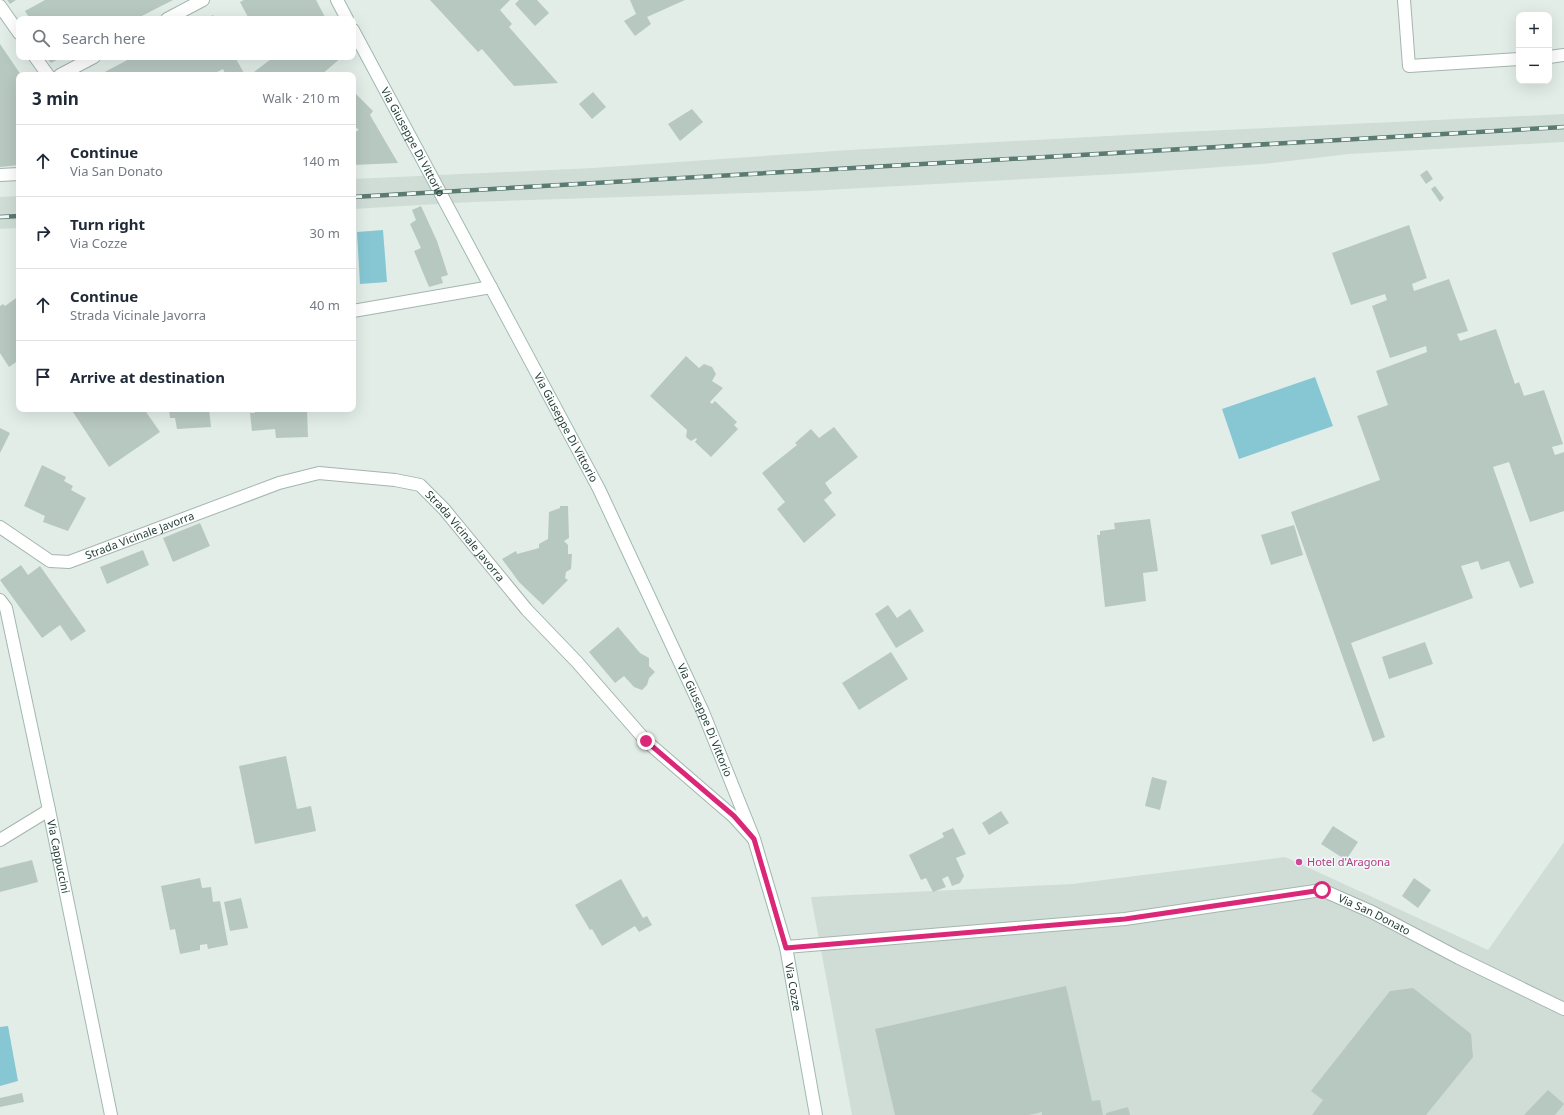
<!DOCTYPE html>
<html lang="en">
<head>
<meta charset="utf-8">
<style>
	body { margin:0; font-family:"Noto Sans",sans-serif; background:#f6f6f7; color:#1f2937 }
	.controls { position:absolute; right:12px; top:12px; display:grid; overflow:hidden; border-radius:8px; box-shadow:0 4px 16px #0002 }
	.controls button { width:36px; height:36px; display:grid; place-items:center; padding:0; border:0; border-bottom:1px solid #e0e1e3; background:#fff; color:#1f2937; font:20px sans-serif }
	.stop { position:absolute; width:12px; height:12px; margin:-9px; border:3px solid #db2777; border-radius:50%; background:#fff }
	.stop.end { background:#db2777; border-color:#fff; box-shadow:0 1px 4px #0008 }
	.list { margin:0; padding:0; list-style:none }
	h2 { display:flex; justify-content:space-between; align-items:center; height:52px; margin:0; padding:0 16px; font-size:17px }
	h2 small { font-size:13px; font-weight:400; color:#747a83 }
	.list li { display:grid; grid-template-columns:26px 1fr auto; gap:12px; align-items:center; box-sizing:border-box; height:72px; padding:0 16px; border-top:1px solid #e0e1e3 }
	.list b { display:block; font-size:15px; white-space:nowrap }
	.list p { margin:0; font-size:13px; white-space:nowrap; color:#747a83 }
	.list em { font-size:13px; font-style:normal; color:#747a83 }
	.icon { flex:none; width:22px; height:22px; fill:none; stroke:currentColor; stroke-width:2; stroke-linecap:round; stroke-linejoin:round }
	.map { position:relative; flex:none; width:1564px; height:1115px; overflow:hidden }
	.search { position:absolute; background:#fff; box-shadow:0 4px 16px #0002; left:16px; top:16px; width:340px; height:44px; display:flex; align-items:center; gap:10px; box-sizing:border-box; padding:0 14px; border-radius:8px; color:#747a83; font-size:15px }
	.panel { position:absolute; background:#fff; box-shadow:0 4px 16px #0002; left:16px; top:72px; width:340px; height:340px; border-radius:8px }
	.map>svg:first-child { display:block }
	.built { fill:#d0ddd7 }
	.water { fill:#87c7d4 }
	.building { fill:#b7c8c1 }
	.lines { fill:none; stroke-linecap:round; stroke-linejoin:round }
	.lane-casing { stroke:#a4b5af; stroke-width:14 }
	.street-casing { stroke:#a4b5af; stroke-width:14 }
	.secondary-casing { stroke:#9fb9b0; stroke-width:14 }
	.lane { stroke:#fff; stroke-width:12 }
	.street { stroke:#fff; stroke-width:12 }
	.secondary { stroke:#fff; stroke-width:12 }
	.rail-casing { stroke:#5b7a72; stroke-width:4.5 }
	.rail { stroke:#f2f9f6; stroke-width:3; stroke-dasharray:9; stroke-linecap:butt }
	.route { stroke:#db2777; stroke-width:5 }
	.hotel-dot { fill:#d1479c; stroke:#f2f9f6; stroke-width:1.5 }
	.labels { text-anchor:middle; stroke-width:3; stroke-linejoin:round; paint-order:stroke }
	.street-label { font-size:11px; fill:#213f37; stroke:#f2f9f6 }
	.hotel-label { font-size:11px; fill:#b23c85; stroke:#f2f9f6; text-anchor:start }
</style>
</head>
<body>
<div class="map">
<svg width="1564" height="1115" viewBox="0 0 1564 1115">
	<rect width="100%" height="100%" fill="#e2ede8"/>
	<g class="built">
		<polygon points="1564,114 1564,142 1349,154 1263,164 1137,173 808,191 472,202 353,209 353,179 593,168 849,150 1181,132"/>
		<polygon points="19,196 19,228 0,229 0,197"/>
		<polygon points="1564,842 1564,1115 852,1115 811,897 1072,884 1285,857 1488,950"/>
	</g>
	<g class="water">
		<polygon points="383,230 387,282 360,284 357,232"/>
		<polygon points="1315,377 1333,426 1239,459 1222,409"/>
		<polygon points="8,1026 18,1081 0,1086 0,1027"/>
	</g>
	<g class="building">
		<polygon points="7,0 16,0 10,4"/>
		<polygon points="45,0 173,0 136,19 30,19 25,11"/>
		<polygon points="244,0 316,0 326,19 249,19 240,2"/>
		<polygon points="430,0 510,0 500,10 512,24 509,27 558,83 514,86 482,49 478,52"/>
		<polygon points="519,0 537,0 549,13 535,26 515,4"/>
		<polygon points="630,0 685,0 647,17 651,24 635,36 624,21 636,14"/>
		<polygon points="213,15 215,19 206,19"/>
		<polygon points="0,44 21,75 19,75 19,165 0,167"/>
		<polygon points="46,57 62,57 51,63"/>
		<polygon points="133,57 235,57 245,75 226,75 223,69 211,75 99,75"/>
		<polygon points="270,57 342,57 321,75 302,75 300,73 296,75 250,75 271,59"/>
		<polygon points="353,91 373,111 370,115 398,163 353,165 353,133 359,130 353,125"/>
		<polygon points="593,92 606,107 592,119 579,104"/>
		<polygon points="692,109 703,122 680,141 668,124"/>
		<polygon points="1427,170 1433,179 1426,184 1420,175"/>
		<polygon points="1435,186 1444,198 1440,202 1431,189"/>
		<polygon points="421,206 437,241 448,275 441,277 443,283 429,287 414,251 421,248 410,224 416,220 412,210"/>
		<polygon points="1409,225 1427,278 1412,284 1414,291 1449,279 1468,331 1457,334 1460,341 1496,329 1515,384 1519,382 1524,396 1544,390 1563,444 1552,447 1555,455 1564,452 1564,511 1530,522 1509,462 1493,467 1534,583 1520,588 1509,561 1481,570 1478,561 1461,566 1473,598 1351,643 1385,737 1373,742 1291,512 1380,480 1357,416 1388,405 1376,371 1427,352 1426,346 1390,358 1372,306 1387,300 1385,294 1351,305 1332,253"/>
		<polygon points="19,296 19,360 9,367 0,353 0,306 3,304 5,306"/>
		<polygon points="686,356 699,368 704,364 712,367 716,374 712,381 723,388 710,402 712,404 715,401 737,422 734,425 738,429 711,457 695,442 697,439 696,438 691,441 686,437 687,430 650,396"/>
		<polygon points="71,409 144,409 160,432 109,467"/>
		<polygon points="169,409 209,409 211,427 177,429 175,418 170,418"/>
		<polygon points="255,409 307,410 308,437 276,438 275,429 252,431 250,413 255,413"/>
		<polygon points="834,427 858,457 825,483 832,493 824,500 836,515 804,543 777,509 785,502 762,473 797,445 795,443 811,429 819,438"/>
		<polygon points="0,428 10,433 0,453"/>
		<polygon points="42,465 66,477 64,481 73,486 71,490 86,498 68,531 43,522 45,516 24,506"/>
		<polygon points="560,506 568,506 569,538 564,541 568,545 568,554 572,554 571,569 566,572 565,578 568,580 543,605 519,582 502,559 516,551 517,554 539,548 539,544 548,539 549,512 560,508"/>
		<polygon points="1150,519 1158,571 1143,573 1146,601 1105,607 1097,535 1100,535 1100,531 1115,529 1114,523"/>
		<polygon points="200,523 210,546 173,562 163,538"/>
		<polygon points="1294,525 1303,555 1271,565 1261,535"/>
		<polygon points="143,550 149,565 107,584 100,567"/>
		<polygon points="21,565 28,575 40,566 86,631 71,641 60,625 42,638 0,580"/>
		<polygon points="888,605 897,618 910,609 924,631 896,648 875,614"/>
		<polygon points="618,627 640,653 649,658 649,666 655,672 649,678 647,685 642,690 634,687 624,676 615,683 589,652"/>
		<polygon points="1425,642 1433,664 1389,679 1382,657"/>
		<polygon points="891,652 908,679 859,710 842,683"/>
		<polygon points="286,756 297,809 311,806 316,831 255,844 239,766"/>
		<polygon points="1152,777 1167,781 1160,810 1145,806"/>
		<polygon points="1001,811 1009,823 989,835 982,823"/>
		<polygon points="1333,826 1358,842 1346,860 1321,844"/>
		<polygon points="953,828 966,854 956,858 964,876 960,883 952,886 948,876 942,879 946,887 933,892 926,878 921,880 909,855 944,837 942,833"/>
		<polygon points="32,860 38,882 0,892 0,868"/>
		<polygon points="200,878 202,888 211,887 213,902 220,901 228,945 208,949 207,944 200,945 200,950 180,954 175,929 170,930 161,886"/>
		<polygon points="1414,878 1431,890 1418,908 1402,896"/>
		<polygon points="621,879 643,918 647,916 652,925 639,932 635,926 602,946 592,929 590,930 575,905"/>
		<polygon points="241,898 248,928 230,931 224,902"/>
		<polygon points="1066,986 1092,1101 1100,1100 1103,1115 1042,1115 1042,1112 1029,1115 895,1115 875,1029"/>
		<polygon points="1413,988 1471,1034 1473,1057 1426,1115 1312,1115 1323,1100 1311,1091 1390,991"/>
		<polygon points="1548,1090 1564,1104 1555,1115 1524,1115"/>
		<polygon points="22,1093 24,1102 0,1107 0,1098"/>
		<polygon points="1128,1107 1130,1115 1106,1115 1106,1113"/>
	</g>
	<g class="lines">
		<g class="lane-casing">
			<polyline id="lane" points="353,311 491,287"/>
		</g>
		<g class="street-casing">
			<g id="street">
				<polyline points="1404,0 1409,66 1519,59"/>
				<polyline points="0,6 19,33"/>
				<polyline points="167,19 203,0"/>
				<polyline points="35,57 48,75"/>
				<polyline points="1549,57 1564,55"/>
				<polyline points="60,75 94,57"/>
				<polyline points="0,175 19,174"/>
				<path id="s1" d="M0,527L50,561L69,562L279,483L319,473L395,480L420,485L444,509L527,610L577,662L646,741L734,817L753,838"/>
				<polyline points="0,840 49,810"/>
				<path id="s2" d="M786,947L1125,919L1322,890L1372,912L1459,958L1564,1009"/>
			</g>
		</g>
		<g class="secondary-casing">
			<g id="secondary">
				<polyline points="337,0 347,19"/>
				<path id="s3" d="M353,30L599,489L703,712L754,839L786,947L816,1115"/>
				<path id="s4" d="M0,600L6,608L49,810L111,1115"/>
			</g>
		</g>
		<use href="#lane" class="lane"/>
		<use href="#street" class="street"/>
		<use href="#secondary" class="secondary"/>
		<g class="rail-casing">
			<g id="rail">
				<polyline points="353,197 1564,127"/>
				<polyline points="0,217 19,216"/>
			</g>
		</g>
		<use href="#rail" class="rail"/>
	</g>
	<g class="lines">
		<polyline class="route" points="646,741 734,816 754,839 786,948 1125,919 1322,890"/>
	</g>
	<circle class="hotel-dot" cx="1299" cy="862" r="4"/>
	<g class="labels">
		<g class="street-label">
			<text dy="4" stroke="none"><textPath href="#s3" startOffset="127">Via Giuseppe Di Vittorio</textPath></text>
			<text dy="4" stroke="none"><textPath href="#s3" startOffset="451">Via Giuseppe Di Vittorio</textPath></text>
			<text dy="4" stroke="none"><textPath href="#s1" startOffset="155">Strada Vicinale Javorra</textPath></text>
			<text dy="4" stroke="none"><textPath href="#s1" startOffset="515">Strada Vicinale Javorra</textPath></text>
			<text dy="4" stroke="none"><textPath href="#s3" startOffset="775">Via Giuseppe Di Vittorio</textPath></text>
			<text dy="4" stroke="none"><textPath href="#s4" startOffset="264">Via Cappuccini</textPath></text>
			<text dy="4" stroke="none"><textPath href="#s2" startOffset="597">Via San Donato</textPath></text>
			<text dy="4" stroke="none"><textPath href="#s3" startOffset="1057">Via Cozze</textPath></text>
		</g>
		<g class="hotel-label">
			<text x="1307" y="866">Hotel d'Aragona</text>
		</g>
	</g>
</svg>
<div class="controls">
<button>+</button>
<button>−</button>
</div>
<div class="stop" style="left:1322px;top:890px"></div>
<div class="stop end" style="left:646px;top:741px"></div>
<div class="search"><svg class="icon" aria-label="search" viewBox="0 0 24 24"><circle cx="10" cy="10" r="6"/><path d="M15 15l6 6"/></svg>Search here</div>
<section class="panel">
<h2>3 min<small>Walk · 210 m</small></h2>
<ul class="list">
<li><svg class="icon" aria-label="ahead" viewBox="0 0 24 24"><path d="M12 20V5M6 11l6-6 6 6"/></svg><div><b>Continue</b><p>Via San Donato</p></div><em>140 m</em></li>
<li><svg class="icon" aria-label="right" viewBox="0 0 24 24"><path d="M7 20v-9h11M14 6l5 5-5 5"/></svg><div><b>Turn right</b><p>Via Cozze</p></div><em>30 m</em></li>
<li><svg class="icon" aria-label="ahead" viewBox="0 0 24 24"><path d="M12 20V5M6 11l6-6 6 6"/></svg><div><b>Continue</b><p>Strada Vicinale Javorra</p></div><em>40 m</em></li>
<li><svg class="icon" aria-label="arrive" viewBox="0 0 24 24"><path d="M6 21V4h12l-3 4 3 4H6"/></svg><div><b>Arrive at destination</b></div></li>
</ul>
</section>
</div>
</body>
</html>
